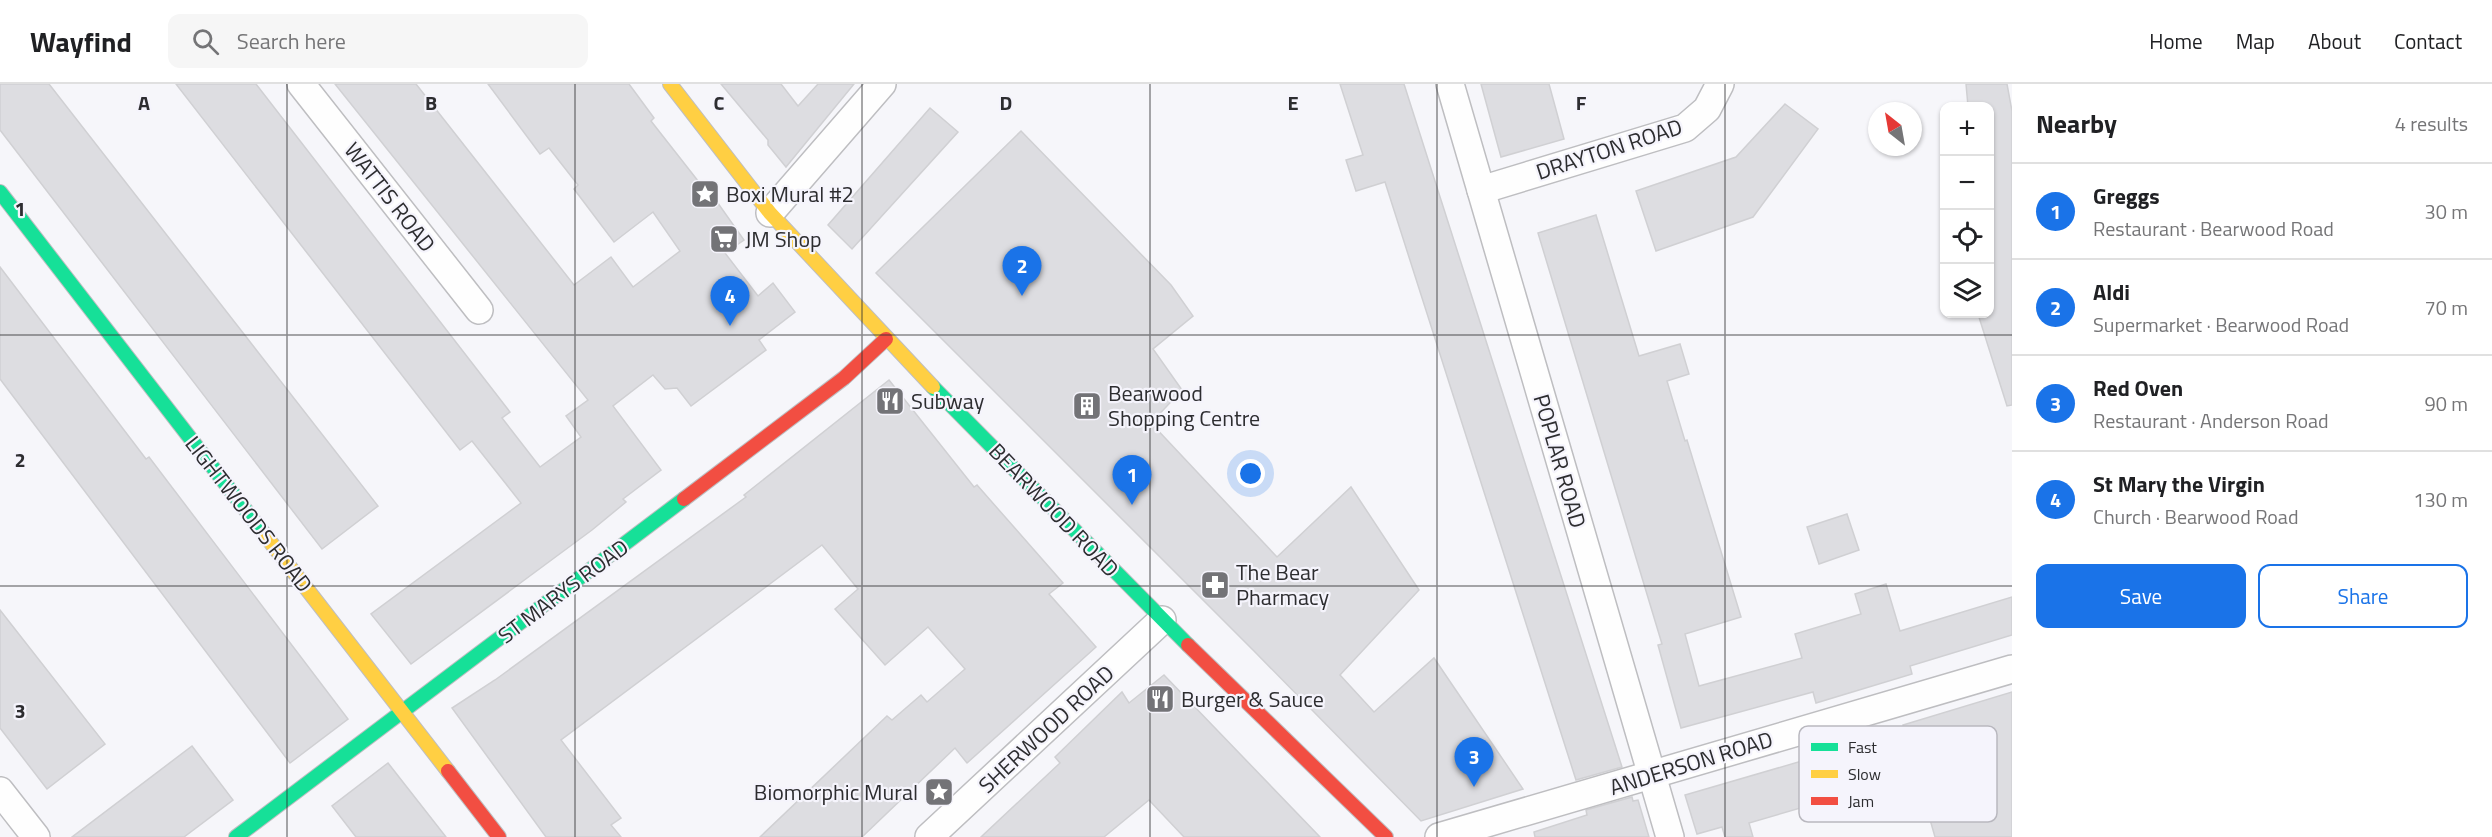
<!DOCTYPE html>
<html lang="en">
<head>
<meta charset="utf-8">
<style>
	body { margin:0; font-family:"Titillium Web",sans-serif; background:#f6f6f6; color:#202124 }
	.controls { position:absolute; right:18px; top:18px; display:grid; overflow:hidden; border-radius:12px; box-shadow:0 2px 4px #0004 }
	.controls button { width:54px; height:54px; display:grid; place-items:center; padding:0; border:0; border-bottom:2px solid #e0e0e0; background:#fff; color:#202124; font:30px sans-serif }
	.compass { position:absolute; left:1868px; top:18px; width:54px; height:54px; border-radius:50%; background:#fff; box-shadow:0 2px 4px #0004; rotate:329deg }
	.you { position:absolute; left:1251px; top:390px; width:21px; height:21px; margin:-15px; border:4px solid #fff; border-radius:50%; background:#1a73e8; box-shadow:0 0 0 9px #1a73e833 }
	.badge { display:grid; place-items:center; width:39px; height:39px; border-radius:50%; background:#1a73e8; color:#fff; font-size:20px; font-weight:700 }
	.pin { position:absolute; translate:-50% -50px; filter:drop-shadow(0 2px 3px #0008) }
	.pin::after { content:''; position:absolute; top:32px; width:21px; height:18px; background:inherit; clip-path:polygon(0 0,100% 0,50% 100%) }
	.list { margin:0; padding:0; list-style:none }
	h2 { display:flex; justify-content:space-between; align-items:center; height:78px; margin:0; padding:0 24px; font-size:26px }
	h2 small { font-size:20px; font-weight:400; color:#757577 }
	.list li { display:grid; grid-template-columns:39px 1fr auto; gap:18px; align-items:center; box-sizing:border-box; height:96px; padding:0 24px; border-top:2px solid #e0e0e0 }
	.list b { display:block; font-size:22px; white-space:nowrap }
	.list p { margin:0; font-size:20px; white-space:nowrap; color:#757577 }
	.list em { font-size:20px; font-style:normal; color:#757577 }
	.actions { display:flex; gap:12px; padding:18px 24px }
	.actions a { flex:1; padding:14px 0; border:2px solid #1a73e8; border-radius:12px; text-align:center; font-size:21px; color:#1a73e8 }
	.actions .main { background:#1a73e8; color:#fff }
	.icon { flex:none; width:33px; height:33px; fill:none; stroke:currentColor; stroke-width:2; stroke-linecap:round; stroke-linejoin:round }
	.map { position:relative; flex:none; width:2012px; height:753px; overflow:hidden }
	header { display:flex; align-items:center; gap:36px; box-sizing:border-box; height:84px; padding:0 30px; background:#fff; border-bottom:2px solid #e0e0e0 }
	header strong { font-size:28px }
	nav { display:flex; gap:33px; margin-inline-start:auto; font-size:21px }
	.search { width:420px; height:54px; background:#f6f6f6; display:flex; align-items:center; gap:15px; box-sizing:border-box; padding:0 21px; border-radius:12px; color:#757577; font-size:22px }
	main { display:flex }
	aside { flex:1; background:#fff }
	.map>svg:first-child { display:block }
	.building { fill:#dddde1; stroke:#d0d0d3; stroke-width:1.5 }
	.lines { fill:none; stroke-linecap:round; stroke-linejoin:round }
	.street-casing { stroke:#bebec1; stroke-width:30 }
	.fast-casing { stroke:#bebec1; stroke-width:16 }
	.slow-casing { stroke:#bebec1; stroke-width:16 }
	.jam-casing { stroke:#bebec1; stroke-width:16 }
	.street { stroke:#fefefe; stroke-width:27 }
	.fast { stroke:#16e098; stroke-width:14 }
	.slow { stroke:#ffcf43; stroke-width:14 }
	.jam { stroke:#f24e42; stroke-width:14 }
	.grid { fill:none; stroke:#2d2d30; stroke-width:1.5; stroke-opacity:0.55 }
	.labels { text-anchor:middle; stroke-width:4.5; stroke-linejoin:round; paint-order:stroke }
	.street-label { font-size:22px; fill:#2d2d30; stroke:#f5f4fc }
	.poi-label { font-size:22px; fill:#2d2d30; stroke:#f5f4fc; text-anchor:start }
	.key { fill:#f5f4fc; stroke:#b9b8bf; stroke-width:1.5 }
	.key-label { font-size:16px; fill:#2d2d30 }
	.grid-label { font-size:20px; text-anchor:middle; font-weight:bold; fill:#2d2d30; stroke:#f5f4fc; stroke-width:4.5; stroke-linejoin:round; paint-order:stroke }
</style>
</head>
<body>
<header>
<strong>Wayfind</strong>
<div class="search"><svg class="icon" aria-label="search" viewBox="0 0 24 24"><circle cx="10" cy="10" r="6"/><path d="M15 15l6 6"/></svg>Search here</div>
<nav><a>Home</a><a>Map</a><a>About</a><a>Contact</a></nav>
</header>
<main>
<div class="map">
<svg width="2012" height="753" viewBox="0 0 2012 753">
	<rect width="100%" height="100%" fill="#f6f6fa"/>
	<g class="building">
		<polygon points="0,0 49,0 378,422 322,465 0,46"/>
		<polygon points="176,0 256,0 510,328 502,334 540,383 581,353 566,332 588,316 335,0 416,0 574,201 611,173 633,203 680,167 653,128 614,158 574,105 578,101 549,64 540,70 488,0 629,0 654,34 651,37 713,116 715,115 744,156 725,169 758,212 773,199 795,228 759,256 766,266 691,322 677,304 665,305 653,291 613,322 661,386 623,415 626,418 592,446 411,580 371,530 521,419 472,357 460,366"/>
		<polygon points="721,0 781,0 798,22 818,0 854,0 786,83 768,61 768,56"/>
		<polygon points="1340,0 1404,0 1622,683 1576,696 1385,98 1356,107 1346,76 1363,71"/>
		<polygon points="1481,0 1549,0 1564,55 1501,73"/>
		<polygon points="1966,0 2007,0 2012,27 2012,321 2007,322 1978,230 1989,230 1989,22 1968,22"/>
		<polygon points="1785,20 1818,45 1753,133 1656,167 1636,107 1736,73"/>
		<polygon points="930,24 958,48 852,165 828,141"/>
		<polygon points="1021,47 1171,201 1193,232 1153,265 1182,306 1151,339 1277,473 1351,403 1419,506 1340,591 1374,628 1434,574 1523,705 1421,737 1254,567 876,189"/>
		<polygon points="1596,131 1639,272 1680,260 1689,290 1667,297 1685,357 1687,356 1741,533 1685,550 1699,602 1802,574 1795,550 1861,530 1855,510 1886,500 1900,547 2012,513 2012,551 1910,582 1912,590 1816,619 1813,608 1681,644 1658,561 1662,560 1538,149"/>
		<polygon points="0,183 146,375 149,373 348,635 290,679 0,295"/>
		<polygon points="889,296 974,403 977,401 1063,499 1049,510 1096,563 967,679 955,664 862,753 760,753 887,632 892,636 921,611 927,618 965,585 928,543 885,581 835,525 858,505 822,461 561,656 621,734 611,741 621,753 546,753 452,624 495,596 746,413 744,411"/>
		<polygon points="1847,430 1859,466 1819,480 1807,443"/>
		<polygon points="0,526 105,660 47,705 0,644"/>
		<polygon points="1164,591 1320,753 1184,753 1149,716 1104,753 981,753 1060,679 1055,673 1122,608 1129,619"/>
		<polygon points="2012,608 2012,753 1935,753 1917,690 1749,739 1753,753 1725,753 1722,743 1697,750 1685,711 1905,647 1903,641"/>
		<polygon points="192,662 233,716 184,753 72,753"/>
		<polygon points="388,679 446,753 356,753 332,722"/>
		<polygon points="1632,713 1633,717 1638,716 1649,753 1535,753 1534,748 1587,731 1586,726"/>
	</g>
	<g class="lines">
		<g class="street-casing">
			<g id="street">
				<polyline points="301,0 479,226"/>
				<polyline points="1450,0 1670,753"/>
				<polyline points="1481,106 1685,44 1707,25 1720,0"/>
				<polyline points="770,129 882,0"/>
				<polyline points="0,707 36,753"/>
				<polyline points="929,753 1162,536"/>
				<polyline points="1439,753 2012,585"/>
			</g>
		</g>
		<g class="fast-casing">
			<g id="fast">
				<polyline points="0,108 265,451"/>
				<polyline points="933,303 1188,561"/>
				<polyline points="236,753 684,415"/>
			</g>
		</g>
		<g class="slow-casing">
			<g id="slow">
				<polyline points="670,0 770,129 933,303"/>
				<polyline points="265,451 448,687"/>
			</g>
		</g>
		<g class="jam-casing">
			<g id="jam">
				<polyline points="684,415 844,294 886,255"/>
				<polyline points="1188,561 1386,753"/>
				<polyline points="448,687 499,753"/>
			</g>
		</g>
		<use href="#street" class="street"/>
		<use href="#fast" class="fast"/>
		<use href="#slow" class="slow"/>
		<use href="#jam" class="jam"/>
	</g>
	<path class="grid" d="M287,0V753M575,0V753M862,0V753M1150,0V753M1437,0V753M1725,0V753M0,251H2012M0,502H2012"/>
	<defs>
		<g id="sight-square" transform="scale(1.5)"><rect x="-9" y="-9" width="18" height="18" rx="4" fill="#737377" stroke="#f5f4fc"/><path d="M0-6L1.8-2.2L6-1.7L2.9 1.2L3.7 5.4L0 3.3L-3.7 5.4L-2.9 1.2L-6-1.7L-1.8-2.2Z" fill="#fff"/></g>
		<g id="supermarket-square" transform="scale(1.5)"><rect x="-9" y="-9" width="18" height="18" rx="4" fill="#737377" stroke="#f5f4fc"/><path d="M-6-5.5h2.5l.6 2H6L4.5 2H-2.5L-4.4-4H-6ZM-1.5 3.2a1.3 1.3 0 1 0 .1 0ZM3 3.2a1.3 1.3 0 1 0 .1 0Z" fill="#fff"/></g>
		<g id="restaurant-square" transform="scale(1.5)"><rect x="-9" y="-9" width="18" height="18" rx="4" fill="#737377" stroke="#f5f4fc"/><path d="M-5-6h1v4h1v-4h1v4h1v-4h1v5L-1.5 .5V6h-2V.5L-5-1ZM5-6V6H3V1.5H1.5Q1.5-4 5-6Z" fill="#fff"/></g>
		<g id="building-square" transform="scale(1.5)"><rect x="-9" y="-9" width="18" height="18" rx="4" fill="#737377" stroke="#f5f4fc"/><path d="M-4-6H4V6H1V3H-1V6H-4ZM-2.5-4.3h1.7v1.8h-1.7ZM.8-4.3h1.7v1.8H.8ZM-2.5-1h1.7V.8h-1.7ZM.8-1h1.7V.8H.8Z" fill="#fff"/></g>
		<g id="pharmacy-square" transform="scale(1.5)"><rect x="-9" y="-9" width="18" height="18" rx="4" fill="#737377" stroke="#f5f4fc"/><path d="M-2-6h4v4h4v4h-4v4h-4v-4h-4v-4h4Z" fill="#fff"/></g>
	</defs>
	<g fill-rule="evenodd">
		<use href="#sight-square" x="705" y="110"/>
		<use href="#supermarket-square" x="724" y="155"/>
		<use href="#restaurant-square" x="890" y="317"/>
		<use href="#building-square" x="1087" y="322"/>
		<use href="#pharmacy-square" x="1215" y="501"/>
		<use href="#restaurant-square" x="1160" y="615"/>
		<use href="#sight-square" x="939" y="708"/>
	</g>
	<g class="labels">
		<g class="street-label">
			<text transform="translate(1609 65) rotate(-18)" y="8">DRAYTON ROAD</text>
			<text transform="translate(390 113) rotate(52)" y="8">WATTIS ROAD</text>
			<text transform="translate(1560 377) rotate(74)" y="8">POPLAR ROAD</text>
			<text transform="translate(1054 426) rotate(46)" y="8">BEARWOOD ROAD</text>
			<text transform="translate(249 430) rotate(52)" y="8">LIGHTWOODS ROAD</text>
			<text transform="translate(563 507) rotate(-37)" y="8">ST MARYS ROAD</text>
			<text transform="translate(1046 645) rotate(-43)" y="8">SHERWOOD ROAD</text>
			<text transform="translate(1691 679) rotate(-17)" y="8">ANDERSON ROAD</text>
		</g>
		<g class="poi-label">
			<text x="726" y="118">Boxi Mural #2</text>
			<text x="745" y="163">JM Shop</text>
			<text x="1108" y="317">Bearwood<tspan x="1108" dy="25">Shopping Centre</tspan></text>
			<text x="911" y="325">Subway</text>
			<text x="1236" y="496">The Bear<tspan x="1236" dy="25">Pharmacy</tspan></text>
			<text x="1181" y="623">Burger &amp; Sauce</text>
			<text x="918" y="716" text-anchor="end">Biomorphic Mural</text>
		</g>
	</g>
	<rect x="1799" y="642" width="198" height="96" rx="9" class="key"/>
	<rect x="1811" y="659" width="27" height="8" fill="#16e098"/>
	<rect x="1811" y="686" width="27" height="8" fill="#ffcf43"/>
	<rect x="1811" y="713" width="27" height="8" fill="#f24e42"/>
	<g class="key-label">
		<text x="1848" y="669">Fast</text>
		<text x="1848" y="696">Slow</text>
		<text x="1848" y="723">Jam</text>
	</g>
	<g class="grid-label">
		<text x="144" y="26">A</text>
		<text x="431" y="26">B</text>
		<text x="719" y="26">C</text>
		<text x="1006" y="26">D</text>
		<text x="1293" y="26">E</text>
		<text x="1581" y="26">F</text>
		<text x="20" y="132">1</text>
		<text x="20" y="383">2</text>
		<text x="20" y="634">3</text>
	</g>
</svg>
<div class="controls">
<button>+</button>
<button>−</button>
<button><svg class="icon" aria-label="locate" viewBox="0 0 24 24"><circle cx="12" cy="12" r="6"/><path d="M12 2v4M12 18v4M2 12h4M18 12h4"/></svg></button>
<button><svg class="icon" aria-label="layers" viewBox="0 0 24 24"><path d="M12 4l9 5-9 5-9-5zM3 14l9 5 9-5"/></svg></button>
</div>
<svg class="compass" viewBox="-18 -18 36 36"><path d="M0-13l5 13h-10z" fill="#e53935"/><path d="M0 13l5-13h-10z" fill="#757577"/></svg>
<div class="you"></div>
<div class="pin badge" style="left:1132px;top:421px">1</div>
<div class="pin badge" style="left:1022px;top:212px">2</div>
<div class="pin badge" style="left:1474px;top:703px">3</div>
<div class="pin badge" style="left:730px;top:242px">4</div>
</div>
<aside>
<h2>Nearby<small>4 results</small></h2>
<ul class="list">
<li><span class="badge">1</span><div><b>Greggs</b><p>Restaurant · Bearwood Road</p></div><em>30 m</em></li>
<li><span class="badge">2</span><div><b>Aldi</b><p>Supermarket · Bearwood Road</p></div><em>70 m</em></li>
<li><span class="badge">3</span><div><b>Red Oven</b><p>Restaurant · Anderson Road</p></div><em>90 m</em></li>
<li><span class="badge">4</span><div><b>St Mary the Virgin</b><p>Church · Bearwood Road</p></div><em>130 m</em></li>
</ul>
<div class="actions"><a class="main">Save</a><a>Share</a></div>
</aside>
</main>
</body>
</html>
